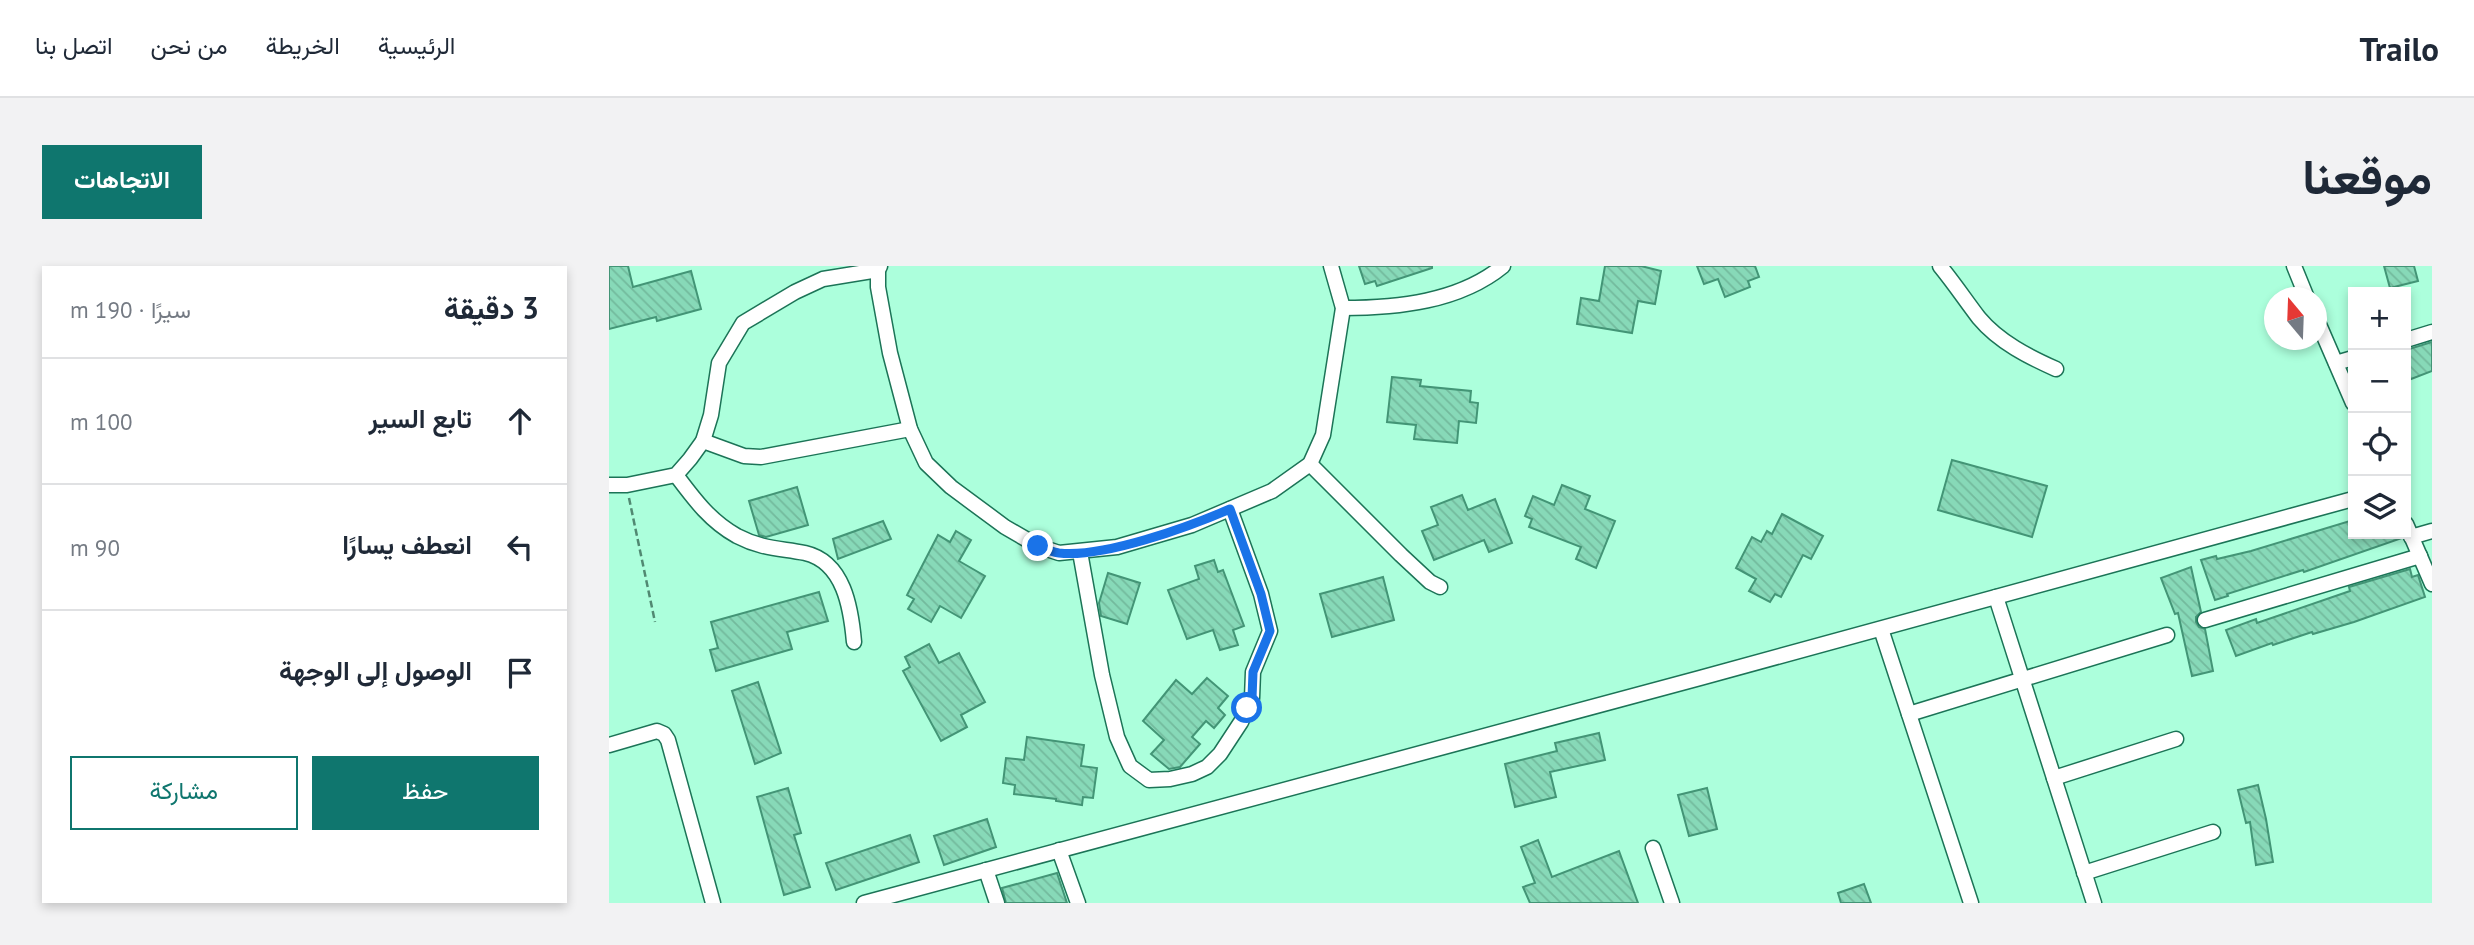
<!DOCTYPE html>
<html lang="ar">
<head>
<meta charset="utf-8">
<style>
	body { margin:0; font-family:"PT Sans",Vazirmatn,sans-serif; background:#f2f2f3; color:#1f2937; direction:rtl }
	.controls { position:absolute; right:21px; top:21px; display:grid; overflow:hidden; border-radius:0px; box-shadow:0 4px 10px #0003 }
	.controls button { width:63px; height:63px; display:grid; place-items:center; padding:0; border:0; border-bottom:2px solid #e0e1e3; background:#fff; color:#1f2937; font:35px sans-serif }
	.compass { position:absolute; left:1655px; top:21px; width:63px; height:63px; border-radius:50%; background:#fff; box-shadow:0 4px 10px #0003; rotate:341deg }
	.stop { position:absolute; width:21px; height:21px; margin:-16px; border:5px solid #1a73e8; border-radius:50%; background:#fff }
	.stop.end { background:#1a73e8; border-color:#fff; box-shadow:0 2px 7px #0008 }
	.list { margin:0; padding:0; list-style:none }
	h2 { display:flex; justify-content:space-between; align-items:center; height:91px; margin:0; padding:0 28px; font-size:30px }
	h2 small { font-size:23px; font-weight:400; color:#747a83 }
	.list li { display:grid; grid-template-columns:46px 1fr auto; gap:21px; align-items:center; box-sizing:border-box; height:126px; padding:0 28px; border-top:2px solid #e0e1e3 }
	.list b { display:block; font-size:26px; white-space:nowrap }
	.list em { font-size:23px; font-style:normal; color:#747a83 }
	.actions { display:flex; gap:14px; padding:21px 28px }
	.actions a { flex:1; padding:16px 0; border:2px solid #0f766e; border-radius:0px; text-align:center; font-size:24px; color:#0f766e }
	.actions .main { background:#0f766e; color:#fff }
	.icon { flex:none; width:38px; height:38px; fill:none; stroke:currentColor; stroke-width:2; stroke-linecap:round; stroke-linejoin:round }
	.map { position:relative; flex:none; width:1823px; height:637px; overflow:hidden; direction:ltr; border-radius:0px }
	header { display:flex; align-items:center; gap:42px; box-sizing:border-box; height:98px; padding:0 35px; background:#fff; border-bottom:2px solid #e0e1e3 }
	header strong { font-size:33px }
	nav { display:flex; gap:38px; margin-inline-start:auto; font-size:24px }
	.intro { display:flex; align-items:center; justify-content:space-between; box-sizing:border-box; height:168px; padding:0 42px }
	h1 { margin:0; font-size:49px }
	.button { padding:18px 32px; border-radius:0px; background:#0f766e; color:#fff; font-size:24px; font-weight:700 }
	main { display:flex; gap:42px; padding:0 42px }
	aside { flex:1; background:#fff; border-radius:0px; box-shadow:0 4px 10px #0003 }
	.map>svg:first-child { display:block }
	.building { fill:url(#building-back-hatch); stroke:#439576; stroke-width:2 }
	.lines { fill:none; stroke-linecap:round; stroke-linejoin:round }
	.minor-casing { stroke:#1c7457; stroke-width:17 }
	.path { stroke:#518972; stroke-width:2.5; stroke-dasharray:7 3.5; stroke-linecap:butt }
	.minor { stroke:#fff; stroke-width:14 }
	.route { stroke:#1a73e8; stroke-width:9 }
</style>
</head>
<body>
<header>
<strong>Trailo</strong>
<nav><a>الرئيسية</a><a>الخريطة</a><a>من نحن</a><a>اتصل بنا</a></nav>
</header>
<div class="intro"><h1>موقعنا</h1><a class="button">الاتجاهات</a></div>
<main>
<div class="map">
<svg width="1823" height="637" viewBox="0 0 1823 637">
	<defs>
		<pattern id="building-back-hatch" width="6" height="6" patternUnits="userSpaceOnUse" patternTransform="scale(1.75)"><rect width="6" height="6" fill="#87d9b8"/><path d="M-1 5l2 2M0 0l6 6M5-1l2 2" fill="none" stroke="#73ba9d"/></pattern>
	</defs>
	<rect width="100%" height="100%" fill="#acffdc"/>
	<g class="building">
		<polygon points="0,0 19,0 24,21 82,5 92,43 48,55 47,51 0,63"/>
		<polygon points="750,0 823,0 823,2 768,20 766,15 756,18"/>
		<polygon points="996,0 1032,0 1052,5 1046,38 1029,35 1023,67 968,58 972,32 990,35"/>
		<polygon points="1088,0 1146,0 1150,11 1139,15 1141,21 1116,31 1109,13 1095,18"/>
		<polygon points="1775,0 1805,0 1809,15 1781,22"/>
		<polygon points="1823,76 1823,105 1797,115 1797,84"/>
		<polygon points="783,111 812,114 811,120 862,125 861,136 869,137 867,157 850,155 848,177 805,173 807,159 778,156"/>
		<polygon points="1343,194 1438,220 1423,271 1329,244"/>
		<polygon points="953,219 981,230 976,243 1006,255 987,302 967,293 972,281 920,261 923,253 916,250 924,230 945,239"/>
		<polygon points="188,221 199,259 157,271 150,269 140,235"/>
		<polygon points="853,229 859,244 886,233 903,277 880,286 875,274 825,294 813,265 829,259 822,241"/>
		<polygon points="1173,248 1214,270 1202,293 1194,289 1172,331 1166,328 1161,336 1140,325 1147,313 1127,302 1143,271 1152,276 1158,265 1163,268"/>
		<polygon points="1744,254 1744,268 1791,268 1793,272 1695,306 1694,304 1618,328 1619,330 1606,334 1592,294 1607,290 1608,293 1642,285"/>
		<polygon points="274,255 282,273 229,293 224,273"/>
		<polygon points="347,265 362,274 350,295 376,310 352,352 331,340 322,356 299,343 305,333 298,329 329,269 341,276"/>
		<polygon points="605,294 609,306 614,304 635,360 624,364 629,379 611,384 604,364 578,373 559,324 590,313 586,300"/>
		<polygon points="1582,301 1592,346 1587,351 1587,356 1590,361 1596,363 1604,405 1583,410 1569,347 1566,348 1552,312"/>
		<polygon points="1801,303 1803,311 1809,309 1816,331 1745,356 1704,368 1703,366 1664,379 1663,377 1627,390 1617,364 1647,353 1648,357 1741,325 1740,321"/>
		<polygon points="499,307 531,317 518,358 492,350 490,337"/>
		<polygon points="774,311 785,354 723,371 711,328"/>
		<polygon points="210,326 219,355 178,366 183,383 107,405 101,384 109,382 102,356"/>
		<polygon points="320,378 330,397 350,387 376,436 352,449 358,461 332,475 294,405 301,401 296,391"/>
		<polygon points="598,412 619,430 609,442 616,449 605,462 597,455 583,471 591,478 571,501 560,503 542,488 555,474 534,455 567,414 583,428"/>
		<polygon points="149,416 172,487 146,498 123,425"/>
		<polygon points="990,467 996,494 941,506 947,531 906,541 896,498 948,485 946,477"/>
		<polygon points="418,471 475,479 472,500 488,502 484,532 474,531 473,539 447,535 447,533 405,528 406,519 394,517 397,492 415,494"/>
		<polygon points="1649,519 1657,553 1664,596 1647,599 1641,556 1637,557 1629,524"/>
		<polygon points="179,522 192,567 185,569 201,621 175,629 148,531"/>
		<polygon points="1098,522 1108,563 1080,570 1069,529"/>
		<polygon points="378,553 387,581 335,599 325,570"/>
		<polygon points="301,569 310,596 227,624 217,597"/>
		<polygon points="929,574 943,611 1010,585 1029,637 921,637 914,621 926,617 912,581"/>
		<polygon points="448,607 458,637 397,637 393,622"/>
		<polygon points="1255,618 1262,637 1232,637 1229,627"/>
	</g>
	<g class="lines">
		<g class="minor-casing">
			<g id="minor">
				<polyline points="271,0 269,4 269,21 281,87 301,163 317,197 342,221 396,261 429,280 450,287 508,281 583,259 663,225 701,198 714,169 734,42 722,0"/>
				<path d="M1331,0C1345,17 1357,35 1370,52C1390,76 1420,91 1447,103"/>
				<polyline points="1685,0 1698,32"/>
				<path d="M734,42C788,42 850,36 894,0"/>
				<polyline points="1708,54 1744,137"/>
				<polyline points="1797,74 1823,66"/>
				<polyline points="1727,97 1744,92"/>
				<polyline points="94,175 135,190 152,191 301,163"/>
				<polyline points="701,198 792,289 821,316 831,321"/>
				<path d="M67,209C85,233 101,255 128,270C153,283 170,282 196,287C235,296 242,342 245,376"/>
				<polyline points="0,219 18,219 67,209 81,193 94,175 102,149 110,97 134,57 186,26 214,13 269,4"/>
				<polyline points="1797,258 1823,318"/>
				<polyline points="1802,271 1823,265"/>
				<polyline points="471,286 493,409 508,471 521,500 540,514 561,513 583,508 598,501 611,488 632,456 643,432 644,406 661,365 652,328 621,243"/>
				<polyline points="1387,331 1485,637"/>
				<polyline points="1596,354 1811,290"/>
				<polyline points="1272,363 1362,637"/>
				<polyline points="1300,448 1558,369"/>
				<polyline points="0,479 48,465 55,468 59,474 104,637"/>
				<polyline points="1445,512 1567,473"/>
				<polyline points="1044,582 1063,637"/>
				<polyline points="450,584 469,637"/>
				<polyline points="377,604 388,637"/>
				<polyline points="1475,607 1604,566"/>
				<polyline points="255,637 1091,412 1744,233"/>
			</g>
		</g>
		<polyline class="path" points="20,232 46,356"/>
		<use href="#minor" class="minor"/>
	</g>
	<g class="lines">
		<path class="route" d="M429,280C436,283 443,286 450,287C495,292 579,261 621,243L652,328L661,365L644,406L643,432L638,442"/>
	</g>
</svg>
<div class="controls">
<button>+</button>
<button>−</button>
<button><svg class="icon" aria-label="locate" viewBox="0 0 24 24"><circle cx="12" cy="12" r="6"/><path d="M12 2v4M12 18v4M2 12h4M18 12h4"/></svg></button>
<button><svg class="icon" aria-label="layers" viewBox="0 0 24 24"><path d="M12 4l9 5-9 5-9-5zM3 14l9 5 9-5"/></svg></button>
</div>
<svg class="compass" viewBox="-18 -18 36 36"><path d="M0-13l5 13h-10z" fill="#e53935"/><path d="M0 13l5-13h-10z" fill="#747a83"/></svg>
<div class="stop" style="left:638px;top:442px"></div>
<div class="stop end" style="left:429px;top:280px"></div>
</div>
<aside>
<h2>3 دقيقة<small>سيرًا · 190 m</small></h2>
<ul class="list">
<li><svg class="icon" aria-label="ahead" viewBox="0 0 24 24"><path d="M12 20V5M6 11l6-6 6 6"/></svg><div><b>تابع السير</b></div><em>100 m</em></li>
<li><svg class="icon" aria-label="left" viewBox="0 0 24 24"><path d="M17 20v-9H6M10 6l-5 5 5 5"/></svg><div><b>انعطف يسارًا</b></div><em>90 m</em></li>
<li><svg class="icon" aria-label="arrive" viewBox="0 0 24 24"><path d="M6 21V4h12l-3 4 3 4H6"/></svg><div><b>الوصول إلى الوجهة</b></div></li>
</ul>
<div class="actions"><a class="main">حفظ</a><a>مشاركة</a></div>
</aside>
</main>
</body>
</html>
